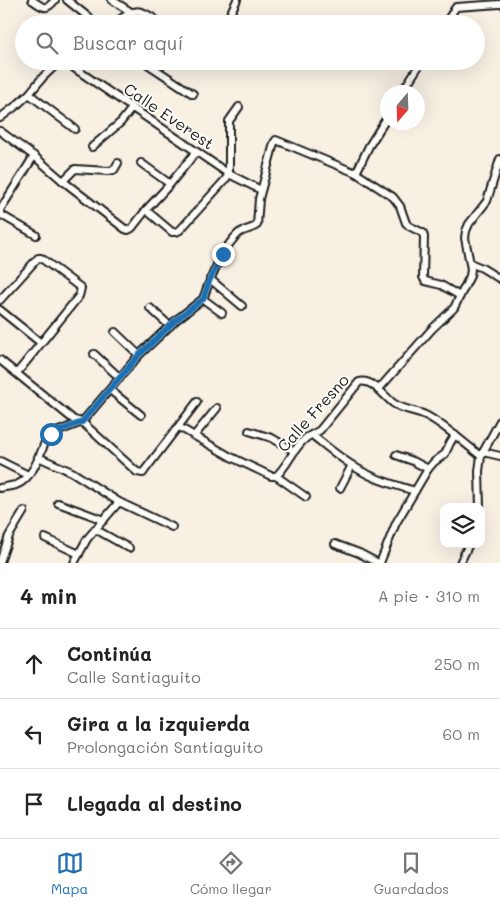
<!DOCTYPE html>
<html lang="es">
<head>
<meta charset="utf-8">
<style>
	body { margin:0; font-family:Mali,sans-serif; background:#f2f2f2; color:#222 }
	.controls { position:absolute; right:15px; bottom:15px; display:grid; overflow:hidden; border-radius:10px; box-shadow:0 5px 20px #0002 }
	.controls button { width:45px; height:45px; display:grid; place-items:center; padding:0; border:0; border-bottom:1px solid #e0e0e0; background:#fff; color:#222; font:25px sans-serif }
	.compass { position:absolute; left:380px; top:85px; width:45px; height:45px; border-radius:50%; background:#fff; box-shadow:0 5px 20px #0002; rotate:199deg }
	.stop { position:absolute; width:15px; height:15px; margin:-11px; border:4px solid #1f6fb2; border-radius:50%; background:#fff }
	.stop.end { background:#1f6fb2; border-color:#fff; box-shadow:0 1px 5px #0008 }
	.list { margin:0; padding:0; list-style:none }
	h2 { display:flex; justify-content:space-between; align-items:center; height:65px; margin:0; padding:0 20px; font-size:21px }
	h2 small { font-size:16px; font-weight:400; color:#767676 }
	.list li { display:grid; grid-template-columns:32px 1fr auto; gap:15px; align-items:center; box-sizing:border-box; height:70px; padding:0 20px; border-top:1px solid #e0e0e0 }
	.list b { display:block; font-size:19px; white-space:nowrap }
	.list p { margin:0; font-size:16px; white-space:nowrap; color:#767676 }
	.list em { font-size:16px; font-style:normal; color:#767676 }
	.icon { flex:none; width:28px; height:28px; fill:none; stroke:currentColor; stroke-width:2; stroke-linecap:round; stroke-linejoin:round }
	.map { position:relative; flex:none; width:500px; height:563px; overflow:hidden }
	.search { position:absolute; background:#fff; box-shadow:0 5px 20px #0002; left:15px; right:15px; top:15px; height:55px; display:flex; align-items:center; gap:12px; box-sizing:border-box; padding:0 18px; border-radius:28px; color:#767676; font-size:19px }
	.sheet { height:275px; background:#fff }
	nav { display:flex; justify-content:space-around; align-items:center; box-sizing:border-box; height:70px; border-top:1px solid #e0e0e0; background:#fff; font-size:14px; color:#767676 }
	nav a { display:grid; justify-items:center; gap:2px }
	nav .on { color:#1f6fb2 }
	.map>svg:first-child { display:block }
	.lines { fill:none; stroke-linecap:round; stroke-linejoin:round }
	.minor-casing { stroke:#1c1c1c; stroke-width:10 }
	.minor { stroke:#fdfcf7; stroke-width:6 }
	.route { stroke:#1f6fb2; stroke-width:6 }
	.labels { text-anchor:middle; stroke-width:4; stroke-linejoin:round; paint-order:stroke }
	.street-label { font-size:16px; fill:#1c1c1c; stroke:#fdfcf7 }
</style>
</head>
<body>
<div class="map">
<svg width="500" height="563" viewBox="0 0 500 563">
	<rect width="100%" height="100%" fill="#f8f0e3"/>
	<filter id="ink" filterUnits="userSpaceOnUse"><feTurbulence type="fractalNoise" baseFrequency=".02" numOctaves="2"/><feDisplacementMap in="SourceGraphic" scale="10" xChannelSelector="R" yChannelSelector="G"/><feConvolveMatrix kernelMatrix="1 2 1 2 8 2 1 2 1" color-interpolation-filters="sRGB"/></filter>
	<g filter="url(#ink)">
		<g class="lines">
			<g class="minor-casing">
				<g id="minor">
					<path d="M32,0C43,7 45,12 55,0"/>
					<polyline points="67,0 97,24"/>
					<polyline points="112,0 131,12"/>
					<path d="M113,24C139,7 136,7 162,24"/>
					<polyline points="222,24 230,14 237,0"/>
					<polyline points="445,24 454,10 456,7 500,4"/>
					<polyline points="64,61 229,174 261,190"/>
					<polyline points="143,61 193,94"/>
					<polyline points="402,92 422,61"/>
					<polyline points="29,94 75,129"/>
					<polyline points="0,118 17,105 29,94 43,77 60,61"/>
					<polyline points="0,131 34,156 63,181 125,229 128,230 132,228 146,210 170,184 196,152"/>
					<polyline points="92,147 121,122 132,108"/>
					<polyline points="141,163 170,184"/>
					<polyline points="356,173 369,146 388,116"/>
					<polyline points="63,181 75,169 108,171 114,170 118,163"/>
					<polyline points="0,210 34,156"/>
					<polyline points="0,210 1,214 3,216 36,235"/>
					<polyline points="146,210 172,232 176,232 180,230 225,180 229,174 229,121 239,107"/>
					<polyline points="470,263 482,268 500,279"/>
					<polyline points="210,279 242,306"/>
					<path d="M203,299C210,279 223,247 239,233C244,229 251,230 257,225L259,199L274,143L276,140L356,173L393,197L400,206L406,223L409,226L423,233L424,237L423,277L425,281L441,285L460,296"/>
					<polyline points="203,299 222,313"/>
					<polyline points="0,300 38,258 41,258 81,288 79,296 17,373"/>
					<polyline points="150,308 170,326"/>
					<polyline points="0,310 41,343"/>
					<polyline points="115,332 139,355"/>
					<polyline points="94,354 120,378"/>
					<polyline points="0,360 74,420 82,422 137,472 143,473 145,470 197,402"/>
					<polyline points="110,390 141,415"/>
					<polyline points="378,390 432,329 454,308 470,276 471,269 465,238 466,231 469,224 487,201 500,159"/>
					<polyline points="179,427 231,457 271,476 276,476 306,497"/>
					<polyline points="249,431 272,438 294,451"/>
					<path d="M312,435C330,449 347,464 367,474C382,482 399,486 415,491"/>
					<polyline points="194,436 217,408"/>
					<polyline points="483,452 500,456"/>
					<polyline points="396,455 413,461 428,469"/>
					<polyline points="38,457 72,472 119,502 172,527"/>
					<polyline points="0,461 28,475"/>
					<path d="M276,476C288,466 293,448 306,438C310,435 316,433 320,430L359,382C372,378 384,396 393,403C404,411 418,410 429,417C448,428 464,443 481,456"/>
					<path d="M0,488C5,487 11,486 16,485C33,479 41,452 47,437L51,434L82,422L139,355L176,320L203,299"/>
					<polyline points="340,488 352,465"/>
					<polyline points="58,503 104,520"/>
					<polyline points="480,507 479,471 481,456 500,421"/>
					<polyline points="95,529 129,548"/>
					<polyline points="45,538 79,554"/>
					<polyline points="335,544 359,553 378,563"/>
					<polyline points="0,562 9,536 24,511"/>
					<polyline points="74,563 87,539 119,502"/>
					<polyline points="380,563 396,523 428,469 434,462 445,454 450,443 455,435"/>
					<polyline points="460,563 469,544"/>
				</g>
			</g>
			<use href="#minor" class="minor"/>
		</g>
	</g>
	<g class="lines" filter="url(#ink)">
		<polyline class="route" points="51,434 82,422 139,355 176,320 203,299 210,279 223,254"/>
	</g>
	<g class="labels">
		<g class="street-label">
			<text transform="translate(169 116) rotate(34)" y="6">Calle Everest</text>
			<text transform="translate(313 413) rotate(-48)" y="6">Calle Fresno</text>
		</g>
	</g>
</svg>
<div class="controls">
<button><svg class="icon" aria-label="layers" viewBox="0 0 24 24"><path d="M12 4l9 5-9 5-9-5zM3 14l9 5 9-5"/></svg></button>
</div>
<svg class="compass" viewBox="-18 -18 36 36"><path d="M0-13l5 13h-10z" fill="#e53935"/><path d="M0 13l5-13h-10z" fill="#767676"/></svg>
<div class="stop" style="left:51px;top:434px"></div>
<div class="stop end" style="left:223px;top:254px"></div>
<div class="search"><svg class="icon" aria-label="search" viewBox="0 0 24 24"><circle cx="10" cy="10" r="6"/><path d="M15 15l6 6"/></svg>Buscar aquí</div>
</div>
<section class="sheet">
<h2>4 min<small>A pie · 310 m</small></h2>
<ul class="list">
<li><svg class="icon" aria-label="ahead" viewBox="0 0 24 24"><path d="M12 20V5M6 11l6-6 6 6"/></svg><div><b>Continúa</b><p>Calle Santiaguito</p></div><em>250 m</em></li>
<li><svg class="icon" aria-label="left" viewBox="0 0 24 24"><path d="M17 20v-9H6M10 6l-5 5 5 5"/></svg><div><b>Gira a la izquierda</b><p>Prolongación Santiaguito</p></div><em>60 m</em></li>
<li><svg class="icon" aria-label="arrive" viewBox="0 0 24 24"><path d="M6 21V4h12l-3 4 3 4H6"/></svg><div><b>Llegada al destino</b></div></li>
</ul>
</section>
<nav>
<a class="on"><svg class="icon" aria-label="map" viewBox="0 0 24 24"><path d="M3 6l6-2 6 2 6-2v14l-6 2-6-2-6 2zM9 4v14M15 6v14"/></svg>Mapa</a>
<a><svg class="icon" aria-label="directions" viewBox="0 0 24 24"><path d="M12 3l9 9-9 9-9-9zM9 14v-3h6M13 9l2 2-2 2"/></svg>Cómo llegar</a>
<a><svg class="icon" aria-label="saved" viewBox="0 0 24 24"><path d="M7 4h10v16l-5-4-5 4z"/></svg>Guardados</a>
</nav>
</body>
</html>
